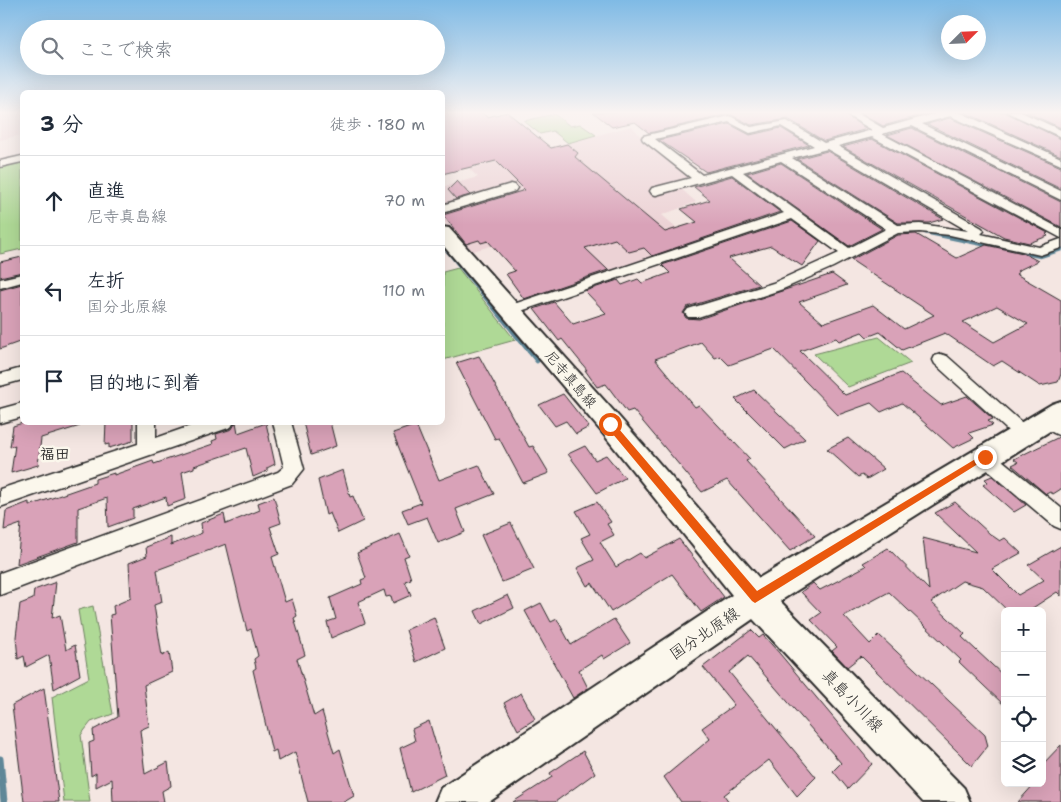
<!DOCTYPE html>
<html lang="ja">
<head>
<meta charset="utf-8">
<style>
	body { margin:0; font-family:"Shantell Sans","Klee One",sans-serif; background:#f6f6f7; color:#1f2937 }
	.controls { position:absolute; right:15px; bottom:15px; display:grid; overflow:hidden; border-radius:8px; box-shadow:0 5px 20px #0002 }
	.controls button { width:45px; height:45px; display:grid; place-items:center; padding:0; border:0; border-bottom:1px solid #e0e1e3; background:#fff; color:#1f2937; font:25px sans-serif }
	.compass { position:absolute; left:941px; top:15px; width:45px; height:45px; border-radius:50%; background:#fff; box-shadow:0 5px 20px #0002; rotate:66deg }
	.stop { position:absolute; width:15px; height:15px; margin:-11px; border:4px solid #ea580c; border-radius:50%; background:#fff }
	.stop.end { background:#ea580c; border-color:#fff; box-shadow:0 1px 5px #0008 }
	.list { margin:0; padding:0; list-style:none }
	h2 { display:flex; justify-content:space-between; align-items:center; height:65px; margin:0; padding:0 20px; font-size:21px }
	h2 small { font-size:16px; font-weight:400; color:#747a83 }
	.list li { display:grid; grid-template-columns:32px 1fr auto; gap:15px; align-items:center; box-sizing:border-box; height:90px; padding:0 20px; border-top:1px solid #e0e1e3 }
	.list b { display:block; font-size:19px; white-space:nowrap }
	.list p { margin:0; font-size:16px; white-space:nowrap; color:#747a83 }
	.list em { font-size:16px; font-style:normal; color:#747a83 }
	.icon { flex:none; width:28px; height:28px; fill:none; stroke:currentColor; stroke-width:2; stroke-linecap:round; stroke-linejoin:round }
	.map { position:relative; flex:none; width:1061px; height:802px; overflow:hidden }
	.search { position:absolute; background:#fff; box-shadow:0 5px 20px #0002; left:20px; top:20px; width:425px; height:55px; display:flex; align-items:center; gap:12px; box-sizing:border-box; padding:0 18px; border-radius:28px; color:#747a83; font-size:19px }
	.panel { position:absolute; background:#fff; box-shadow:0 5px 20px #0002; left:20px; top:90px; width:425px; height:335px; border-radius:8px }
	.map>svg:first-child { display:block }
	.built { fill:#ecd2d5 }
	.green { fill:#afd996; stroke:#6d8260 }
	.lines { fill:none; stroke-linecap:round; stroke-linejoin:round }
	.stream-far1 { stroke:#5f8798; stroke-width:4.5 }
	.stream { stroke:#5f8798; stroke-width:7 }
	.building { fill:#d9a2b8; stroke:#2b2b2b; fill-rule:evenodd }
	.street-casing { stroke:#2b2b2b; stroke-width:3 }
	.secondary-casing { stroke:#2b2b2b; stroke-width:4 }
	.street { fill:#fbf7ec; fill-rule:evenodd }
	.secondary { fill:#fbf7ec; fill-rule:evenodd }
	.route { fill:#ea580c }
	.labels { text-anchor:middle; stroke-width:5; stroke-linejoin:round; paint-order:stroke }
	.street-label { font-size:14px; fill:#2b2b2b; stroke:#fbf7ec }
	.neighbourhood-label { font-size:15px; font-weight:bold; fill:#2b2b2b; stroke:#fbf7ec }
	.near-street-label { font-size:16px; fill:#2b2b2b; stroke:#fbf7ec }
</style>
</head>
<body>
<div class="map">
<svg width="1061" height="802" viewBox="0 0 1061 802">
	<rect width="100%" height="100%" fill="#f4e6e2"/>
	<filter id="ink" filterUnits="userSpaceOnUse"><feTurbulence type="fractalNoise" baseFrequency=".02" numOctaves="2"/><feDisplacementMap in="SourceGraphic" scale="10" xChannelSelector="R" yChannelSelector="G"/><feConvolveMatrix kernelMatrix="1 2 1 2 8 2 1 2 1" color-interpolation-filters="sRGB"/></filter>
	<g filter="url(#ink)">
		<g class="built">
			<polygon points="0,112 22,112 22,135 0,140"/>
			<polygon points="632,126 644,140 697,181 679,187 696,202 662,215 693,242 682,248 573,285 528,235 470,252 443,220 442,187 478,177 469,169"/>
		</g>
		<g class="green">
			<polygon points="554,114 570,126 580,124 596,135 568,143 553,131 540,134 524,121"/>
			<polygon points="22,161 22,249 0,254 0,166"/>
			<polygon points="458,268 515,340 443,360 443,272"/>
			<polygon points="879,337 911,363 848,387 814,354"/>
			<polygon points="93,606 113,714 91,722 81,735 90,802 64,802 52,697 89,678 78,610"/>
		</g>
		<g class="lines">
			<g class="stream-far1">
				<polyline points="925,232 1040,256 1061,249"/>
				<polyline points="444,246 537,361"/>
			</g>
			<polyline class="stream" points="0,759 4,802"/>
		</g>
		<g class="building">
			<polygon points="442,112 481,112 487,117 507,112 551,148 567,144 578,153 575,157 665,232 697,222 681,209 710,200 694,187 732,176 780,212 652,256 644,248 629,252 615,239 585,248 608,270 524,299 506,274 515,271 488,241 481,243 479,240 466,244 443,215 525,190 496,161 442,174"/>
			<polygon points="593,112 840,112 867,129 824,141 788,119 751,125 730,114 649,133 635,122 612,127"/>
			<polygon points="859,112 933,112 883,126"/>
			<polygon points="964,112 1005,112 1061,139 1061,156"/>
			<polygon points="1026,112 1061,112 1061,128"/>
			<polygon points="950,118 1061,167 1061,189 927,124"/>
			<polygon points="729,124 750,135 781,128 809,145 706,172 659,140"/>
			<polygon points="912,128 1061,202 1061,227 887,135"/>
			<polygon points="872,139 1048,233 1046,234 1048,236 1029,243 1004,237 843,147"/>
			<polygon points="827,151 943,219 929,223 898,223 797,159"/>
			<polygon points="781,163 882,229 849,246 747,173"/>
			<polygon points="457,181 470,195 456,199 448,190"/>
			<path d="M792,221L820,241L802,266L771,246L729,258L759,285L687,307L683,313L686,318L699,319L832,274L847,285L799,302L823,323L873,305L904,329L934,315L851,260L898,235L916,234L957,258L986,245L1023,253L1038,261L1017,271L1019,272L1016,274L1061,300V374L1058,382L1040,386L1002,361L993,366L945,333L902,350L880,332L867,337L862,332L839,341L836,338L800,351L845,395L901,373L941,405L967,396L993,419L988,421L993,425L969,433L974,438L953,448L902,403L881,412L871,403L838,415L774,349L729,365L720,356L715,358L701,342L655,359L695,407L699,405L750,459L746,461L815,536L790,551L727,480L702,492L633,410L627,412L606,384L597,387L585,370H587L562,339L559,341L534,309L554,302L573,324L606,313L585,291L618,280L622,285L638,279L642,283L670,273L662,265ZM997,306L1028,324L994,342L963,322Z"/>
			<polygon points="22,257 22,272 0,277 0,262"/>
			<polygon points="22,284 22,341 0,349 0,290"/>
			<polygon points="479,356 529,447 533,446 549,473 523,483 499,438 495,439 456,363"/>
			<polygon points="754,390 805,439 785,449 735,399"/>
			<polygon points="563,394 589,427 576,434 566,421 555,426 539,405"/>
			<polygon points="26,422 80,422 80,426 41,438 38,465 11,473 15,445 10,447 13,426"/>
			<polygon points="106,422 133,422 133,441 109,448 109,444 105,445"/>
			<polygon points="236,422 238,433 266,423 275,464 267,468 267,471 253,477 246,448 194,466 194,468 182,472 186,499 167,506 166,497 133,509 133,518 108,527 107,498 78,508 78,542 17,564 21,524 4,530 6,511 29,502 29,506 95,483 95,479 114,473 114,475 153,461 154,464 213,444 212,441 217,439 216,434 232,429"/>
			<polygon points="303,422 330,422 336,446 311,455"/>
			<polygon points="416,425 439,480 479,465 494,494 456,509 465,532 438,543 427,517 408,524 402,510 421,503 393,433"/>
			<polygon points="1059,437 1061,438 1061,489 1053,494 1050,492 1046,494 1012,465 1018,462 1014,459"/>
			<polygon points="848,438 884,469 867,479 862,475 858,477 827,449"/>
			<polygon points="585,446 595,460 606,455 625,478 597,493 568,454"/>
			<polygon points="343,470 350,497 353,496 363,521 338,533 330,513 326,515 318,480"/>
			<polygon points="992,476 1026,505 1014,512 983,485 988,482 985,479"/>
			<polygon points="274,497 281,523 270,527 279,554 272,557 285,602 292,599 297,616 294,618 305,655 297,659 314,716 322,711 334,753 340,749 354,796 344,802 308,802 295,752 278,761 276,750 272,752 253,670 256,668 254,659 258,656 251,629 247,631 226,544 157,570 162,602 154,605 162,656 169,652 172,672 144,685 149,726 140,730 145,774 168,762 171,786 162,791 164,802 113,802 112,779 96,787 96,773 91,776 89,743 94,741 93,730 118,717 110,615 114,614 113,606 131,598 129,563 147,556 146,547 171,537 171,545 202,533 201,523 224,514 226,524 260,510 258,503"/>
			<polygon points="597,502 611,522 607,524 614,535 600,542 616,567 640,553 644,558 679,539 724,597 701,612 672,574 611,612 592,583 587,586 577,568 594,560 581,538 590,534 576,511"/>
			<polygon points="955,502 990,534 1000,541 1005,538 1021,553 992,569 1018,595 1044,580 1028,565 1061,546 1061,596 1057,592 1028,611 1008,611 983,587 962,581 931,602 965,634 962,637 1005,677 1005,706 959,662 961,660 889,592 844,616 870,644 879,635 985,735 988,746 972,766 861,656 847,667 832,651 837,647 811,620 821,613 801,592 813,583 820,590 866,566 863,563 888,548 929,590 923,538 976,552 935,513"/>
			<polygon points="511,523 534,569 502,582 481,535"/>
			<polygon points="400,534 409,555 404,557 411,579 405,581 411,595 393,603 391,596 386,597 384,590 358,602 365,623 331,638 327,622 336,619 330,598 362,584 361,580 366,578 357,553"/>
			<polygon points="56,582 52,618 60,615 66,650 75,645 80,675 54,689 49,655 26,667 24,656 18,659 16,637 20,604 33,599 34,590"/>
			<polygon points="508,595 514,608 481,624 475,611"/>
			<polygon points="541,603 551,622 557,619 571,645 614,619 630,643 604,659 602,655 579,670 588,688 573,698 525,611"/>
			<polygon points="434,617 445,648 416,662 406,630"/>
			<polygon points="751,630 759,638 763,635 780,654 872,764 848,789 833,771 841,763 748,656 729,672 816,777 797,796 769,760 724,795 729,802 681,802 664,777 710,739 702,728 734,705 703,667"/>
			<polygon points="44,688 59,802 24,802 12,705"/>
			<polygon points="521,693 535,719 518,730 504,703"/>
			<polygon points="429,721 445,775 411,792 400,748 415,741 412,729"/>
			<polygon points="1061,745 1061,802 1018,802 1035,783 1042,783 1042,765"/>
			<polygon points="583,751 595,773 555,802 513,802 552,777 550,773"/>
		</g>
		<g class="lines">
			<g class="street-casing">
				<g id="street">
					<path d="M842,112H855L883,128L941,112H959L1061,158V165L950,116L922,124L1061,191V200L912,126L882,134L1061,229V238L872,137L838,146L982,228L984,231L981,234L1039,247L1061,239V248L1040,255L950,235L920,232L898,233L833,267L783,289L698,317H688L685,313L688,309L773,283L839,253L792,219L515,313H505L502,310L505,307L784,213L732,174L656,195L652,194L650,191L652,188L691,178L643,140L642,138L643,136L730,116L751,127L787,121L824,143L872,130ZM729,122L750,133L781,126L814,146L702,175L655,139ZM827,149L968,231L920,224L898,225L792,158ZM781,161L886,229L849,248L743,172Z"/>
					<polygon points="1007,112 1021,112 1061,130 1061,137"/>
					<polygon points="22,156 22,162 0,167 0,161"/>
					<polygon points="511,184 515,185 517,188 515,191 442,213 442,205"/>
					<polygon points="22,274 22,282 0,288 0,279"/>
					<polygon points="941,354 947,356 1029,429 1032,434 1029,439 1023,441 1017,439 935,364 933,360 935,356"/>
					<polygon points="22,368 22,380 0,386 0,374"/>
					<polygon points="22,403 22,417 0,423 0,409"/>
					<path d="M1048,412L1061,419V436C1052,433 1043,427 1039,419L1042,414Z"/>
					<polygon points="138,422 156,422 156,438 202,422 234,422 231,427 0,507 0,489 138,444"/>
					<polygon points="273,422 291,422 304,469 292,484 0,595 0,573 278,472 284,467"/>
					<polygon points="985,449 992,452 1061,508 1061,529 1054,526 978,462 976,457 978,452"/>
				</g>
			</g>
			<g class="secondary-casing">
				<polygon id="secondary" points="442,227 449,228 619,417 759,578 1052,404 1061,401 1061,424 780,601 964,788 970,802 923,802 753,619 489,802 435,802 441,788 732,595 601,431 442,244"/>
			</g>
			<use href="#street" class="street"/>
			<use href="#secondary" class="secondary"/>
		</g>
	</g>
	<linearGradient id="sky" x2="0" y2="1"><stop stop-color="#7fbae5"/><stop offset="0.5" stop-color="#faf4f2"/><stop offset="1" stop-color="#faf4f2" stop-opacity="0"/></linearGradient>
	<rect width="1061" height="225" fill="url(#sky)"/>
	<polygon class="route" points="610,421 613,422 757,591 982,455 988,455 989,457 755,603 752,601 607,427 607,422"/>
	<g class="labels">
		<g class="street-label">
			<text transform="translate(571 379) rotate(49)" y="5">尼寺真島線</text>
		</g>
		<g class="neighbourhood-label">
			<text x="55" y="459">福田</text>
		</g>
		<g class="near-street-label">
			<text transform="translate(704 633) rotate(-34)" y="6">国分北原線</text>
			<text transform="translate(853 700) rotate(46)" y="6">真島小川線</text>
		</g>
	</g>
</svg>
<div class="controls">
<button>+</button>
<button>−</button>
<button><svg class="icon" aria-label="locate" viewBox="0 0 24 24"><circle cx="12" cy="12" r="6"/><path d="M12 2v4M12 18v4M2 12h4M18 12h4"/></svg></button>
<button><svg class="icon" aria-label="layers" viewBox="0 0 24 24"><path d="M12 4l9 5-9 5-9-5zM3 14l9 5 9-5"/></svg></button>
</div>
<svg class="compass" viewBox="-18 -18 36 36"><path d="M0-13l5 13h-10z" fill="#e53935"/><path d="M0 13l5-13h-10z" fill="#747a83"/></svg>
<div class="stop" style="left:610px;top:424px"></div>
<div class="stop end" style="left:985px;top:457px"></div>
<div class="search"><svg class="icon" aria-label="search" viewBox="0 0 24 24"><circle cx="10" cy="10" r="6"/><path d="M15 15l6 6"/></svg>ここで検索</div>
<section class="panel">
<h2>3 分<small>徒歩 · 180 m</small></h2>
<ul class="list">
<li><svg class="icon" aria-label="ahead" viewBox="0 0 24 24"><path d="M12 20V5M6 11l6-6 6 6"/></svg><div><b>直進</b><p>尼寺真島線</p></div><em>70 m</em></li>
<li><svg class="icon" aria-label="left" viewBox="0 0 24 24"><path d="M17 20v-9H6M10 6l-5 5 5 5"/></svg><div><b>左折</b><p>国分北原線</p></div><em>110 m</em></li>
<li><svg class="icon" aria-label="arrive" viewBox="0 0 24 24"><path d="M6 21V4h12l-3 4 3 4H6"/></svg><div><b>目的地に到着</b></div></li>
</ul>
</section>
</div>
</body>
</html>
